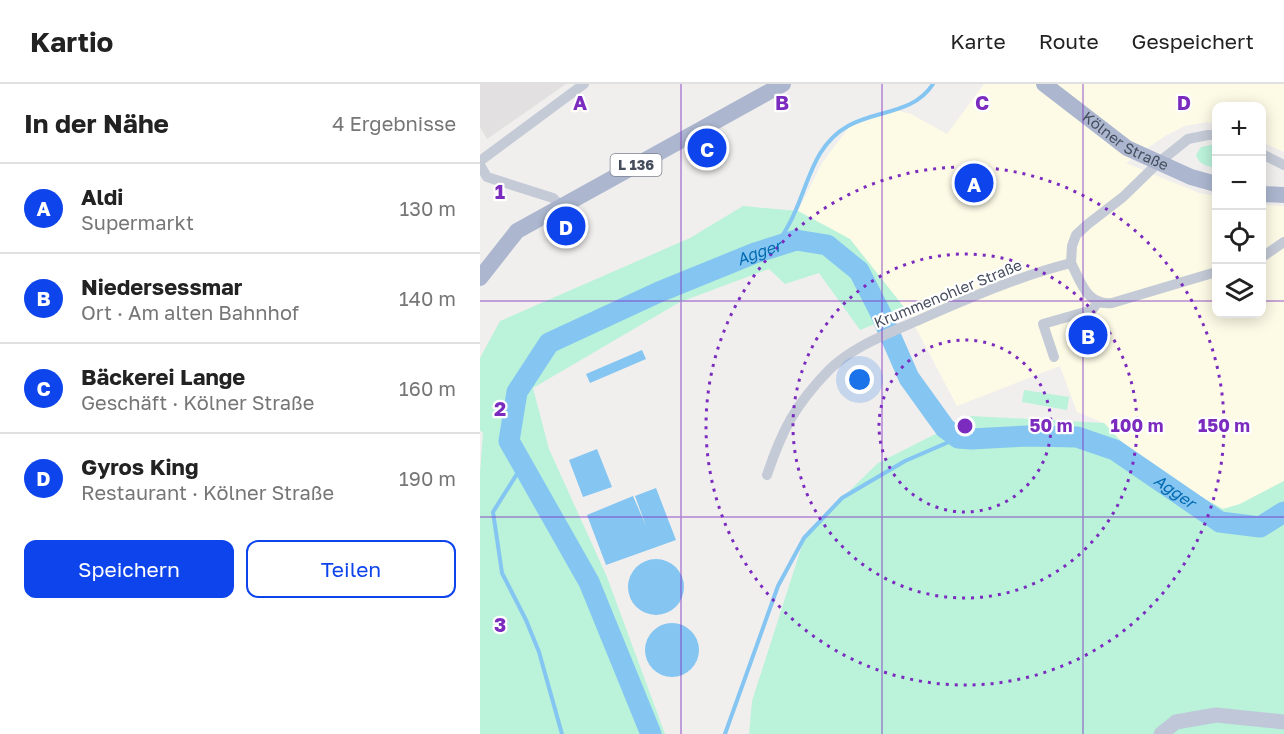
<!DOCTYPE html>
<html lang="de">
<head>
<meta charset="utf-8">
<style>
	body { margin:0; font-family:"Golos Text",sans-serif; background:#f6f6f6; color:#222 }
	.controls { position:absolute; right:18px; top:18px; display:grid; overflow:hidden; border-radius:12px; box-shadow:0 3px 15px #0003 }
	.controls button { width:54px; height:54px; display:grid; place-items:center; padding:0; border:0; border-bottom:2px solid #e0e0e0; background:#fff; color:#222; font:30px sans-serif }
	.you { position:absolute; left:380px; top:296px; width:21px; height:21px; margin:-15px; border:4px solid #fff; border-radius:50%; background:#1a73e8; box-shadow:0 0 0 9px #1a73e833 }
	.badge { display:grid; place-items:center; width:39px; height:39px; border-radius:50%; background:#0e44eb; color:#fff; font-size:20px; font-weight:700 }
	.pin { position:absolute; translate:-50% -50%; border:3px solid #fff; box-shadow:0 2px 6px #0006 }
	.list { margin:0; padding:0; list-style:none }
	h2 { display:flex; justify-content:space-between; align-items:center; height:78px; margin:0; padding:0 24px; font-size:26px }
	h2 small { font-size:20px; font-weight:400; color:#767676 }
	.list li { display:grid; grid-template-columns:39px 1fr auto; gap:18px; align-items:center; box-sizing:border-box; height:90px; padding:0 24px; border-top:2px solid #e0e0e0 }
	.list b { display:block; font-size:22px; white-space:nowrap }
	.list p { margin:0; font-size:20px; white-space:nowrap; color:#767676 }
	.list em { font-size:20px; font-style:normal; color:#767676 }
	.actions { display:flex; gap:12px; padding:18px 24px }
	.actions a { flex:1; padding:14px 0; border:2px solid #0e44eb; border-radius:12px; text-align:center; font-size:21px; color:#0e44eb }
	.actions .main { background:#0e44eb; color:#fff }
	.icon { flex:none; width:33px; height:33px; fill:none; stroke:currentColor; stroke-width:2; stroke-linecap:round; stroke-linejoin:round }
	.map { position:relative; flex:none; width:804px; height:650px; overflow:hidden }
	header { display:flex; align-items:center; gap:36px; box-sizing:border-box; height:84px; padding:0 30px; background:#fff; border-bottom:2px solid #e0e0e0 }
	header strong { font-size:28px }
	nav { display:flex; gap:33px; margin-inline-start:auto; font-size:21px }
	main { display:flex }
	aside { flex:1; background:#fff }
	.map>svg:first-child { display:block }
	.commercial { fill:#fdfbe6 }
	.education { fill:#e2e0e0 }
	.green { fill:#baf2da }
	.water { fill:#84c5f1 }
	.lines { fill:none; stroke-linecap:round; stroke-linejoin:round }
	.stream { stroke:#84c5f1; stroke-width:4 }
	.river { stroke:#84c5f1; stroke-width:21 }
	.minor { stroke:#c4cad6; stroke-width:10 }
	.secondary { stroke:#c0c7d9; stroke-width:15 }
	.primary { stroke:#acb7cf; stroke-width:16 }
	.grid { fill:none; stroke:#7b2cbf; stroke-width:1.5; stroke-opacity:0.55 }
	.ring { fill:none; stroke:#7b2cbf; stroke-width:3; stroke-dasharray:3 6 }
	.labels { text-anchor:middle; stroke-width:4.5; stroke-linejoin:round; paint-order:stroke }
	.shield { fill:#fff; stroke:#7d828e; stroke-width:1.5 }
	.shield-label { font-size:14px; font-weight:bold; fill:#454d5d }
	.street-label { font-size:15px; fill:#454d5d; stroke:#fff }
	.water-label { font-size:16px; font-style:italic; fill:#046bb1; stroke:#fff }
	.grid-label { font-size:20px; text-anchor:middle; font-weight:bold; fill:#7b2cbf; stroke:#fff; stroke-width:4.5; stroke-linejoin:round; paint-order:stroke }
	.centre { fill:#7b2cbf; stroke:#fff; stroke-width:3 }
	.ring-label { font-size:18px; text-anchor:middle; font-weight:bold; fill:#7b2cbf; stroke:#fff; stroke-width:4.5; stroke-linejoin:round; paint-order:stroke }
</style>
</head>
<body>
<header>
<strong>Kartio</strong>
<nav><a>Karte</a><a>Route</a><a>Gespeichert</a></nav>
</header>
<main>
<aside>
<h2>In der Nähe<small>4 Ergebnisse</small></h2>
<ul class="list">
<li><span class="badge">A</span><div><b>Aldi</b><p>Supermarkt</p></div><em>130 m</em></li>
<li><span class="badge">B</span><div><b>Niedersessmar</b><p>Ort · Am alten Bahnhof</p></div><em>140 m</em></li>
<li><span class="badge">C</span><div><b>Bäckerei Lange</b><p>Geschäft · Kölner Straße</p></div><em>160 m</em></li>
<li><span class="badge">D</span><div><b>Gyros King</b><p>Restaurant · Kölner Straße</p></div><em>190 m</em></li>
</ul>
<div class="actions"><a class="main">Speichern</a><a>Teilen</a></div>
</aside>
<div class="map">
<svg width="804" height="650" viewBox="0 0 804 650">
	<rect width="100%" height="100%" fill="#f1efee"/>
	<polygon class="commercial" points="504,0 804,0 804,68 782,58 782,22 736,22 736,40 727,38 705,42 685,52 646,79 719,109 736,112 736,230 782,230 782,121 804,122 804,397 760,420 743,425 676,388 650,367 624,339 597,328 580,282 477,322 427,227 370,155 318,127 342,79 370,42 400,28 416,26 431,30 467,50"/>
	<polygon class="education" points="0,0 86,0 7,55 0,43"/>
	<g class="green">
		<path d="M736,60V84C727,82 719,81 716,71L721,63Z"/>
		<polygon points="263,122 318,127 370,155 427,227 380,246 339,189 305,200 289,185 200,218 53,304 69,365 127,493 185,650 0,650 0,389 3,349 0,346 0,274 20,237 210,154"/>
		<polygon points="544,306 589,313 587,326 542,318"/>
		<polygon points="491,332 624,339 650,367 676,388 743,425 760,420 804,397 804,650 269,650 272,617 326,449 398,379"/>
	</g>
	<g class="water">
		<polygon points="162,266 166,275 110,299 106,290"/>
		<polygon points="117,365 132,403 103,413 89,376"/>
		<polygon points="176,404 196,456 126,481 107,431 153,412 166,442 155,412"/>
		<circle cx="176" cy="503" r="28"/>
		<circle cx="192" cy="566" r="27"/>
	</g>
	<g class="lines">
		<g class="stream">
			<path d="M297,163C302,151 309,142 314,130C329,98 334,61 368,42C396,26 434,30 453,0"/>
			<polyline points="42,382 13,428 22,489 46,536 59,568 82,650"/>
			<polyline points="245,650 298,502 324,454 362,414 425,377 478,354"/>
		</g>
		<path class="river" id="s1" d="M171,650L109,498L29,357L37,308L69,259L179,208L275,169L316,156L347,161L379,187L400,228L429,294L465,344L478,354L491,355L547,352L597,353L635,366L740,438L780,443L804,428"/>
		<g class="minor">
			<polyline points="782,70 804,81"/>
			<polyline points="0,77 104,0"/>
			<polyline points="0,81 7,93 73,114 81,122"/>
			<polyline points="782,173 804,158"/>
			<polyline points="591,179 592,162 596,151 608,140 643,113 678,79 708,55 728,51 736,51"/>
			<path d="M591,179C601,198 607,222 632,219L736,188"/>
			<polyline points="574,273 563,240 612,226 618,218"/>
			<path d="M287,391C302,346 315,321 349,286C373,262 410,249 441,235C489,214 539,192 591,179"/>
		</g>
		<polyline class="secondary" points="681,650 696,638 736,631 804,638"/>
		<g class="primary">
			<path id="s2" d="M564,0L647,64L711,93L736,100"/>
			<polyline points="782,110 804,111"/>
			<polyline points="0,194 37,147 303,0"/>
		</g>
	</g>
	<path class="grid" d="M201,0V650M402,0V650M603,0V650M0,217H736M782,217H804M0,433H804"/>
	<g class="ring">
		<circle cx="485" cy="342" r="86"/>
		<circle cx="485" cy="342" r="172"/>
		<circle cx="485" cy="342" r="259"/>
	</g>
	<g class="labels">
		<rect class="shield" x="130.5" y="70" width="51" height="22" rx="4.5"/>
		<g class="shield-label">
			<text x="156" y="86">L 136</text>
		</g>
		<g class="street-label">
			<text dy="5" stroke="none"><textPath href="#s2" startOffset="100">Kölner Straße</textPath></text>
			<text transform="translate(468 210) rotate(-22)" y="5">Krummenohler Straße</text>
		</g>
		<g class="water-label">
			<text dy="6" stroke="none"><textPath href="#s1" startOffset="663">Agger</textPath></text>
			<text dy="6" stroke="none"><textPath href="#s1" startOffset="1203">Agger</textPath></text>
		</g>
	</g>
	<g class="grid-label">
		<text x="100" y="26">A</text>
		<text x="302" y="26">B</text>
		<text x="502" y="26">C</text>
		<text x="704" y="26">D</text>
		<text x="20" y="115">1</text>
		<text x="20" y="332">2</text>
		<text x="20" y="548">3</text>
	</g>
	<circle cx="485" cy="342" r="9" class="centre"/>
	<g class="ring-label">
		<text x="571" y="348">50 m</text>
		<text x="657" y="348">100 m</text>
		<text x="744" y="348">150 m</text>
	</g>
</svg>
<div class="controls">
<button>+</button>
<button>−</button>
<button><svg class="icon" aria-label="locate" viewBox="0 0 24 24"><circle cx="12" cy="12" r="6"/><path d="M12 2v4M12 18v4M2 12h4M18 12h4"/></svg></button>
<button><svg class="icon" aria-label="layers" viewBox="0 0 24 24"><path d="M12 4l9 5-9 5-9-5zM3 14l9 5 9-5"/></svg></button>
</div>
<div class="you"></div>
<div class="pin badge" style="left:494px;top:99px">A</div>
<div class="pin badge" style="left:608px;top:251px">B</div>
<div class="pin badge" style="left:227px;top:64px">C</div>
<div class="pin badge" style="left:86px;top:142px">D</div>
</div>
</main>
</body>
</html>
